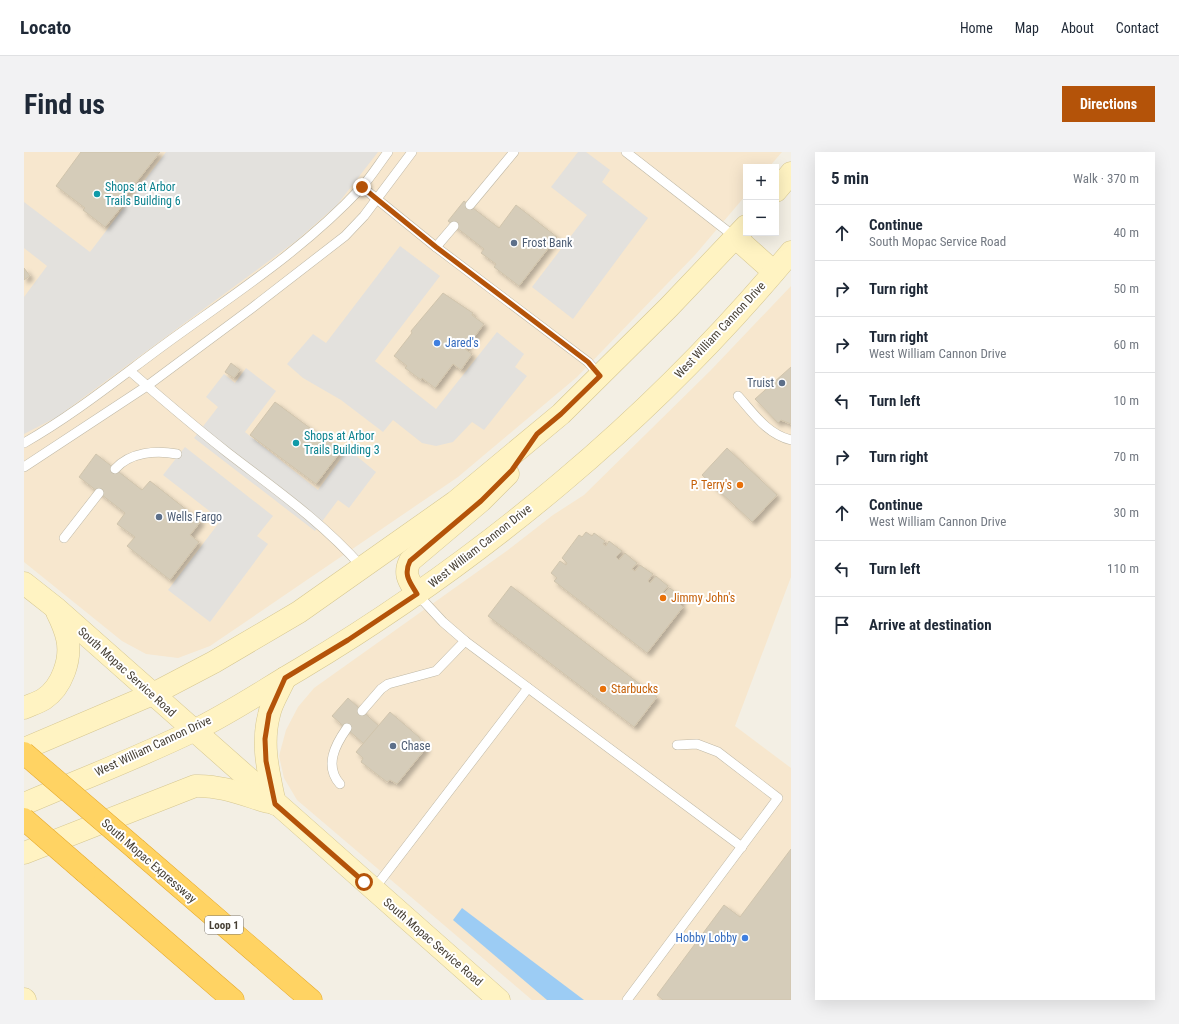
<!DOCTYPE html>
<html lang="en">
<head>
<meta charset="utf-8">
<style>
	body { margin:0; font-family:"Roboto Condensed",sans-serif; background:#f2f2f3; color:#1f2937 }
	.controls { position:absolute; right:12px; top:12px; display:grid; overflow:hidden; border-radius:0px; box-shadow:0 4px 16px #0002 }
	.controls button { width:36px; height:36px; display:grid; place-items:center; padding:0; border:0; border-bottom:1px solid #e0e1e3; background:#fff; color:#1f2937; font:20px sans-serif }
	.stop { position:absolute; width:12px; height:12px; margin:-9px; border:3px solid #b45309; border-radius:50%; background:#fff }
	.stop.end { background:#b45309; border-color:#fff; box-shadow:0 1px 4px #0008 }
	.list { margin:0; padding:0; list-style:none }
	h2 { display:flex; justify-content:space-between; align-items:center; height:52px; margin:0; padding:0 16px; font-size:17px }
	h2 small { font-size:13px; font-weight:400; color:#747a83 }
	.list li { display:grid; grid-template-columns:26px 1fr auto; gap:12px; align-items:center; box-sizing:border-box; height:56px; padding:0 16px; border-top:1px solid #e0e1e3 }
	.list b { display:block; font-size:15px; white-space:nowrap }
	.list p { margin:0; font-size:13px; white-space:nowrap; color:#747a83 }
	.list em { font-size:13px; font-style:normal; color:#747a83 }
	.icon { flex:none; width:22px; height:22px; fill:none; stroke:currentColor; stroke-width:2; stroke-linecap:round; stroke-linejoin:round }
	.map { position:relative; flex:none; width:767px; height:848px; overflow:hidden; border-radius:0px }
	header { display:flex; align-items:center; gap:24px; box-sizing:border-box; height:56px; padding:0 20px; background:#fff; border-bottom:1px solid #e0e1e3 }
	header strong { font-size:19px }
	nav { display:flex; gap:22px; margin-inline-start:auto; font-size:14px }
	.intro { display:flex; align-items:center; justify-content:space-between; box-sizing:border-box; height:96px; padding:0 24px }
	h1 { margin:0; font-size:28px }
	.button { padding:10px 18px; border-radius:0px; background:#b45309; color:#fff; font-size:14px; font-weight:700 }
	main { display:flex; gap:24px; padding:0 24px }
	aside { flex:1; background:#fff; border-radius:0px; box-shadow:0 4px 16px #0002 }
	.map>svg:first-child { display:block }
	.commercial { fill:#f7e7ce }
	.parking { fill:#e3e1dd }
	.water { fill:#9cccf4 }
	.building { fill:#d5ccb9; stroke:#d0c4ac; filter:url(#shadow) }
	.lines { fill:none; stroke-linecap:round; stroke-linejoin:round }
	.lane-casing { stroke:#bfb8a6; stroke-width:10 }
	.secondary-casing { stroke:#d6c791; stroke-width:23 }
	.highway-casing { stroke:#e6aa2c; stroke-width:23 }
	.lane { stroke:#fff; stroke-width:9 }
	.secondary { stroke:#fff3c2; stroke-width:22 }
	.highway { stroke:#ffd363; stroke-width:22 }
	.highway-bridge-casing { stroke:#e6aa2c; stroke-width:23; stroke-linecap:butt }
	.highway-bridge { stroke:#ffd363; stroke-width:22 }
	.route { stroke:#b45309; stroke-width:5 }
	.culture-dot { fill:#0f9aa8; stroke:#fff; stroke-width:1.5 }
	.service-dot { fill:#5c6f8a; stroke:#fff; stroke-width:1.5 }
	.shop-dot { fill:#3f7fe0; stroke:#fff; stroke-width:1.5 }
	.food-dot { fill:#e8710a; stroke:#fff; stroke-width:1.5 }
	.labels { text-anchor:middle; stroke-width:4; stroke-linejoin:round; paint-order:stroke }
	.shield { fill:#fff; stroke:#7e7971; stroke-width:1 }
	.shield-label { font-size:11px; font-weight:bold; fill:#463f34 }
	.culture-label { font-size:12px; fill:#0d838f; stroke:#fff; text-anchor:start }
	.service-label { font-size:12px; fill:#4e5e75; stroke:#fff; text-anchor:start }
	.street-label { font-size:12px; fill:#463f34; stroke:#fff }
	.shop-label { font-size:12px; fill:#366cbe; stroke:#fff; text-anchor:start }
	.food-label { font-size:12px; fill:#c56008; stroke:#fff; text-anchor:start }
</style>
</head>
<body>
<header>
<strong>Locato</strong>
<nav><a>Home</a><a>Map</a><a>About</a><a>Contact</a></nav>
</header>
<div class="intro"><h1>Find us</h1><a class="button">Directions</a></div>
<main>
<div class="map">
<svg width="767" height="848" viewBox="0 0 767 848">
	<defs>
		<filter id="shadow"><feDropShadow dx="3.5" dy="3.5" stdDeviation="2" flood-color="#0004"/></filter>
	</defs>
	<rect width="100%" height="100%" fill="#f3efe4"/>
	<g class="commercial">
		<polygon points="0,0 758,0 745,15 722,15 722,43 671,103 553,225 434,325 186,494 154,506 122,502 98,489 0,410"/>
		<polygon points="767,134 767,425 711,574 767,616 767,848 508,848 273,648 260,626 255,604 262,578 274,555 290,536 484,398 529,363 560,343 687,218"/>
	</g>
	<g class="parking">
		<polygon points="142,0 354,0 313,53 272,89 33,265 0,282 0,145 23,114 0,96 0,50 66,100"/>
		<polygon points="554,0 562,0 586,18 578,30 624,66 549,167 508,135 563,63 527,35"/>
		<polygon points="376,94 416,124 351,209 412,257 473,180 500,202 491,215 503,224 460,278 448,270 429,290 412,294 398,291 369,268 359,280 317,248 279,226 263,212 289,182 302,191"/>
		<polygon points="222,216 252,239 221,280 294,338 324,297 352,320 325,356 314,348 291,379 170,286 194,255 182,245 200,222 211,231"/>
		<polygon points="161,295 249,364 233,384 244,392 186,470 144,438 197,368 139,323"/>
	</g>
	<polygon class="water" points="438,756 560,848 523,848 429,768"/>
	<g class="building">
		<polygon points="57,0 136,0 96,51 99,53 81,75 59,58 61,56 32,34"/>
		<polygon points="440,49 475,76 492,53 533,85 495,134 470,115 472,112 457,101 460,97 424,69"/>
		<polygon points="0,116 6,124 0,128"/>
		<polygon points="419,141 449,161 448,163 460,172 441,197 448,202 437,218 429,212 411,236 398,226 397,228 381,216 383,214 370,204 388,181 387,179"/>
		<polygon points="207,211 216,218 210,226 201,220"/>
		<polygon points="767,215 767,272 757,268 754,271 731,247"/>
		<polygon points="251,250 317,299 292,332 226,283"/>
		<polygon points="703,296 753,343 728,370 678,323"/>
		<polygon points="72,302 118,338 126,329 177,369 166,383 175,390 146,428 103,394 111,385 93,372 101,361 55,325"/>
		<polygon points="562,380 568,384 570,381 581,389 579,392 582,394 585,389 598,399 592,405 595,408 601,401 613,411 608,417 611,419 616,413 629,422 624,429 626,431 632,424 644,434 639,440 640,441 646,436 659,446 655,451 659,455 623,501 530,429 533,426 527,421 536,409 542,413 543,411 538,406 555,383 558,385"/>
		<polygon points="487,434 633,545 610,575 464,464"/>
		<polygon points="324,546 355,574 340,592 308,564"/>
		<polygon points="366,560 395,585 402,596 373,632 366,628 363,630 337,610 339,606 332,600"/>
		<polygon points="767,697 767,848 639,848 633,843 700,753 716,765"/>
	</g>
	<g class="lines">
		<g class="lane-casing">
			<g id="lane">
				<polyline points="602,0 711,85"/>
				<polyline points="338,35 412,95 564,210 576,224"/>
				<polyline points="446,53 490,0"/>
				<polyline points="412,95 430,74"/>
				<path d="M106,219C138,247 171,275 204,301C252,338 297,369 338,415"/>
				<path d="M714,244C730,262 743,282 767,288"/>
				<path d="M0,291C53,261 101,221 151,185C215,139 282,95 337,36C347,25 355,12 364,0"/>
				<polyline points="0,315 123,234 228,156 321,84 340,64 388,0"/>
				<path d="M91,317C106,300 132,298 153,302"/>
				<polyline points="40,386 75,341"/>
				<polyline points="393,442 419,470 441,489 718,695"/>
				<polyline points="338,559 357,537 364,532 412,519 441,489"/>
				<path d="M316,632C300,614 311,593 323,576"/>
				<polyline points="350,737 504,536"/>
				<polyline points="603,848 754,646 694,600 673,592 653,593"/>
			</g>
		</g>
		<g class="secondary-casing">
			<g id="secondary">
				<polyline points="752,39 767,21"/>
				<polyline points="712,86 750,120"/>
				<polyline points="0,431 33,457 475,848"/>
				<path d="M393,442C386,430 379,423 386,409L457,349L484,322"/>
				<path d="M0,556C6,553 14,551 20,547C38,535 48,507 43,486C41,477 37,468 33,460"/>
				<polyline points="0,597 129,542 190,510 275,460 431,350 537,262 645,155 722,74"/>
				<path d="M0,652C56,628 113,606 167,580C205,562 240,538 276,517C460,407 629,266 767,100"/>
				<path d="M251,652C245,622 237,594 245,563C247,551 256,538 261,526"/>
				<path d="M0,701L171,634C197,633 220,643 244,650"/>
				<polyline points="0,847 1,848"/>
			</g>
		</g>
		<g class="highway-casing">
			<g id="highway">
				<polyline points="113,698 287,848"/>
				<polyline points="61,720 209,848"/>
			</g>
		</g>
		<use href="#lane" class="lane"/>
		<use href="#secondary" class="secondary"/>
		<use href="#highway" class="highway"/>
		<g class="highway-bridge-casing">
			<g id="highway-bridge">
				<polyline points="0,601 113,698"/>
				<polyline points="0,667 61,720"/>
			</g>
		</g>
		<use href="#highway-bridge" class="highway-bridge"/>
	</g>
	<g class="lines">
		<path class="route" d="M338,35L412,95L564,210L576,224L537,262L513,282L488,318L457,349L386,409C379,423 386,430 393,442L324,488L261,526L245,562L241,587L242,609L251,652L340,730"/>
	</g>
	<g class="culture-dot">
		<circle cx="73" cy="42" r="4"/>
		<circle cx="272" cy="291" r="4"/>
	</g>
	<g class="service-dot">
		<circle cx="490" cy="91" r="4"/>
		<circle cx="758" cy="231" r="4"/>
		<circle cx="135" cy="365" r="4"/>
		<circle cx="369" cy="594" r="4"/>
	</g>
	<g class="shop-dot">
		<circle cx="413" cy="191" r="4"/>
		<circle cx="721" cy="786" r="4"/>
	</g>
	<g class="food-dot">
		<circle cx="716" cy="333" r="4"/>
		<circle cx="639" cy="446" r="4"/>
		<circle cx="579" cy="537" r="4"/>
	</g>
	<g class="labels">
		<rect class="shield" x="181" y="764" width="38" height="18" rx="3"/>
		<g class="shield-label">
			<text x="200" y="777">Loop 1</text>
		</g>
		<g class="culture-label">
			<text x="81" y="39">Shops at Arbor<tspan x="81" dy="14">Trails Building 6</tspan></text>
			<text x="280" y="288">Shops at Arbor<tspan x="280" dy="14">Trails Building 3</tspan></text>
		</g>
		<g class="service-label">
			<text x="498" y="95">Frost Bank</text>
			<text x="750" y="235" text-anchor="end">Truist</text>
			<text x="143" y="369">Wells Fargo</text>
			<text x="377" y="598">Chase</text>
		</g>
		<g class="street-label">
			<text transform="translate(696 178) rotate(-47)" y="4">West William Cannon Drive</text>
			<text transform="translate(456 394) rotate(-38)" y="4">West William Cannon Drive</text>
			<text transform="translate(103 520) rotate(42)" y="4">South Mopac Service Road</text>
			<text transform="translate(129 594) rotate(-25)" y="4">West William Cannon Drive</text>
			<text transform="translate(125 709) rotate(41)" y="4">South Mopac Expressway</text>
			<text transform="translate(409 790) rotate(41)" y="4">South Mopac Service Road</text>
		</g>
		<g class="shop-label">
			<text x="421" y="195">Jared's</text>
			<text x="713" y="790" text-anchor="end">Hobby Lobby</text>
		</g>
		<g class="food-label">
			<text x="708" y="337" text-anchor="end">P. Terry's</text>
			<text x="647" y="450">Jimmy John's</text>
			<text x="587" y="541">Starbucks</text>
		</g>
	</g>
</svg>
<div class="controls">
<button>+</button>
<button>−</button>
</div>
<div class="stop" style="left:340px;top:730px"></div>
<div class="stop end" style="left:338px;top:35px"></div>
</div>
<aside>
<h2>5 min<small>Walk · 370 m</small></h2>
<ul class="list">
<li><svg class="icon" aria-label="ahead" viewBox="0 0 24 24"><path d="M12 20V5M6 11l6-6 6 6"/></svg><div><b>Continue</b><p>South Mopac Service Road</p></div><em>40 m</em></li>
<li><svg class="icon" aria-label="right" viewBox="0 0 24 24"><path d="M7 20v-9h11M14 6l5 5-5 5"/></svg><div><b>Turn right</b></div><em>50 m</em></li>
<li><svg class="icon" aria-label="right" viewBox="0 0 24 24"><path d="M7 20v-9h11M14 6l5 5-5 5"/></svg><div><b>Turn right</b><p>West William Cannon Drive</p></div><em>60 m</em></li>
<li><svg class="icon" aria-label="left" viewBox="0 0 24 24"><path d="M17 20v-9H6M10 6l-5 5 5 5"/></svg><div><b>Turn left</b></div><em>10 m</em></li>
<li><svg class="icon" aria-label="right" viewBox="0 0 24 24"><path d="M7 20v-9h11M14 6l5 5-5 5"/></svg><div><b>Turn right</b></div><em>70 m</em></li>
<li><svg class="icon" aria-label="ahead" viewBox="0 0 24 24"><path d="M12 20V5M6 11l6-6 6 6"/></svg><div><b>Continue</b><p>West William Cannon Drive</p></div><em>30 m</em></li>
<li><svg class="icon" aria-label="left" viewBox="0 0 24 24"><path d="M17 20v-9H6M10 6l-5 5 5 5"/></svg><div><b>Turn left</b></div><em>110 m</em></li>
<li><svg class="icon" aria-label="arrive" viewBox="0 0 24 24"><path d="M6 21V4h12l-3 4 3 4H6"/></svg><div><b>Arrive at destination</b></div></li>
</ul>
</aside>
</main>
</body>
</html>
